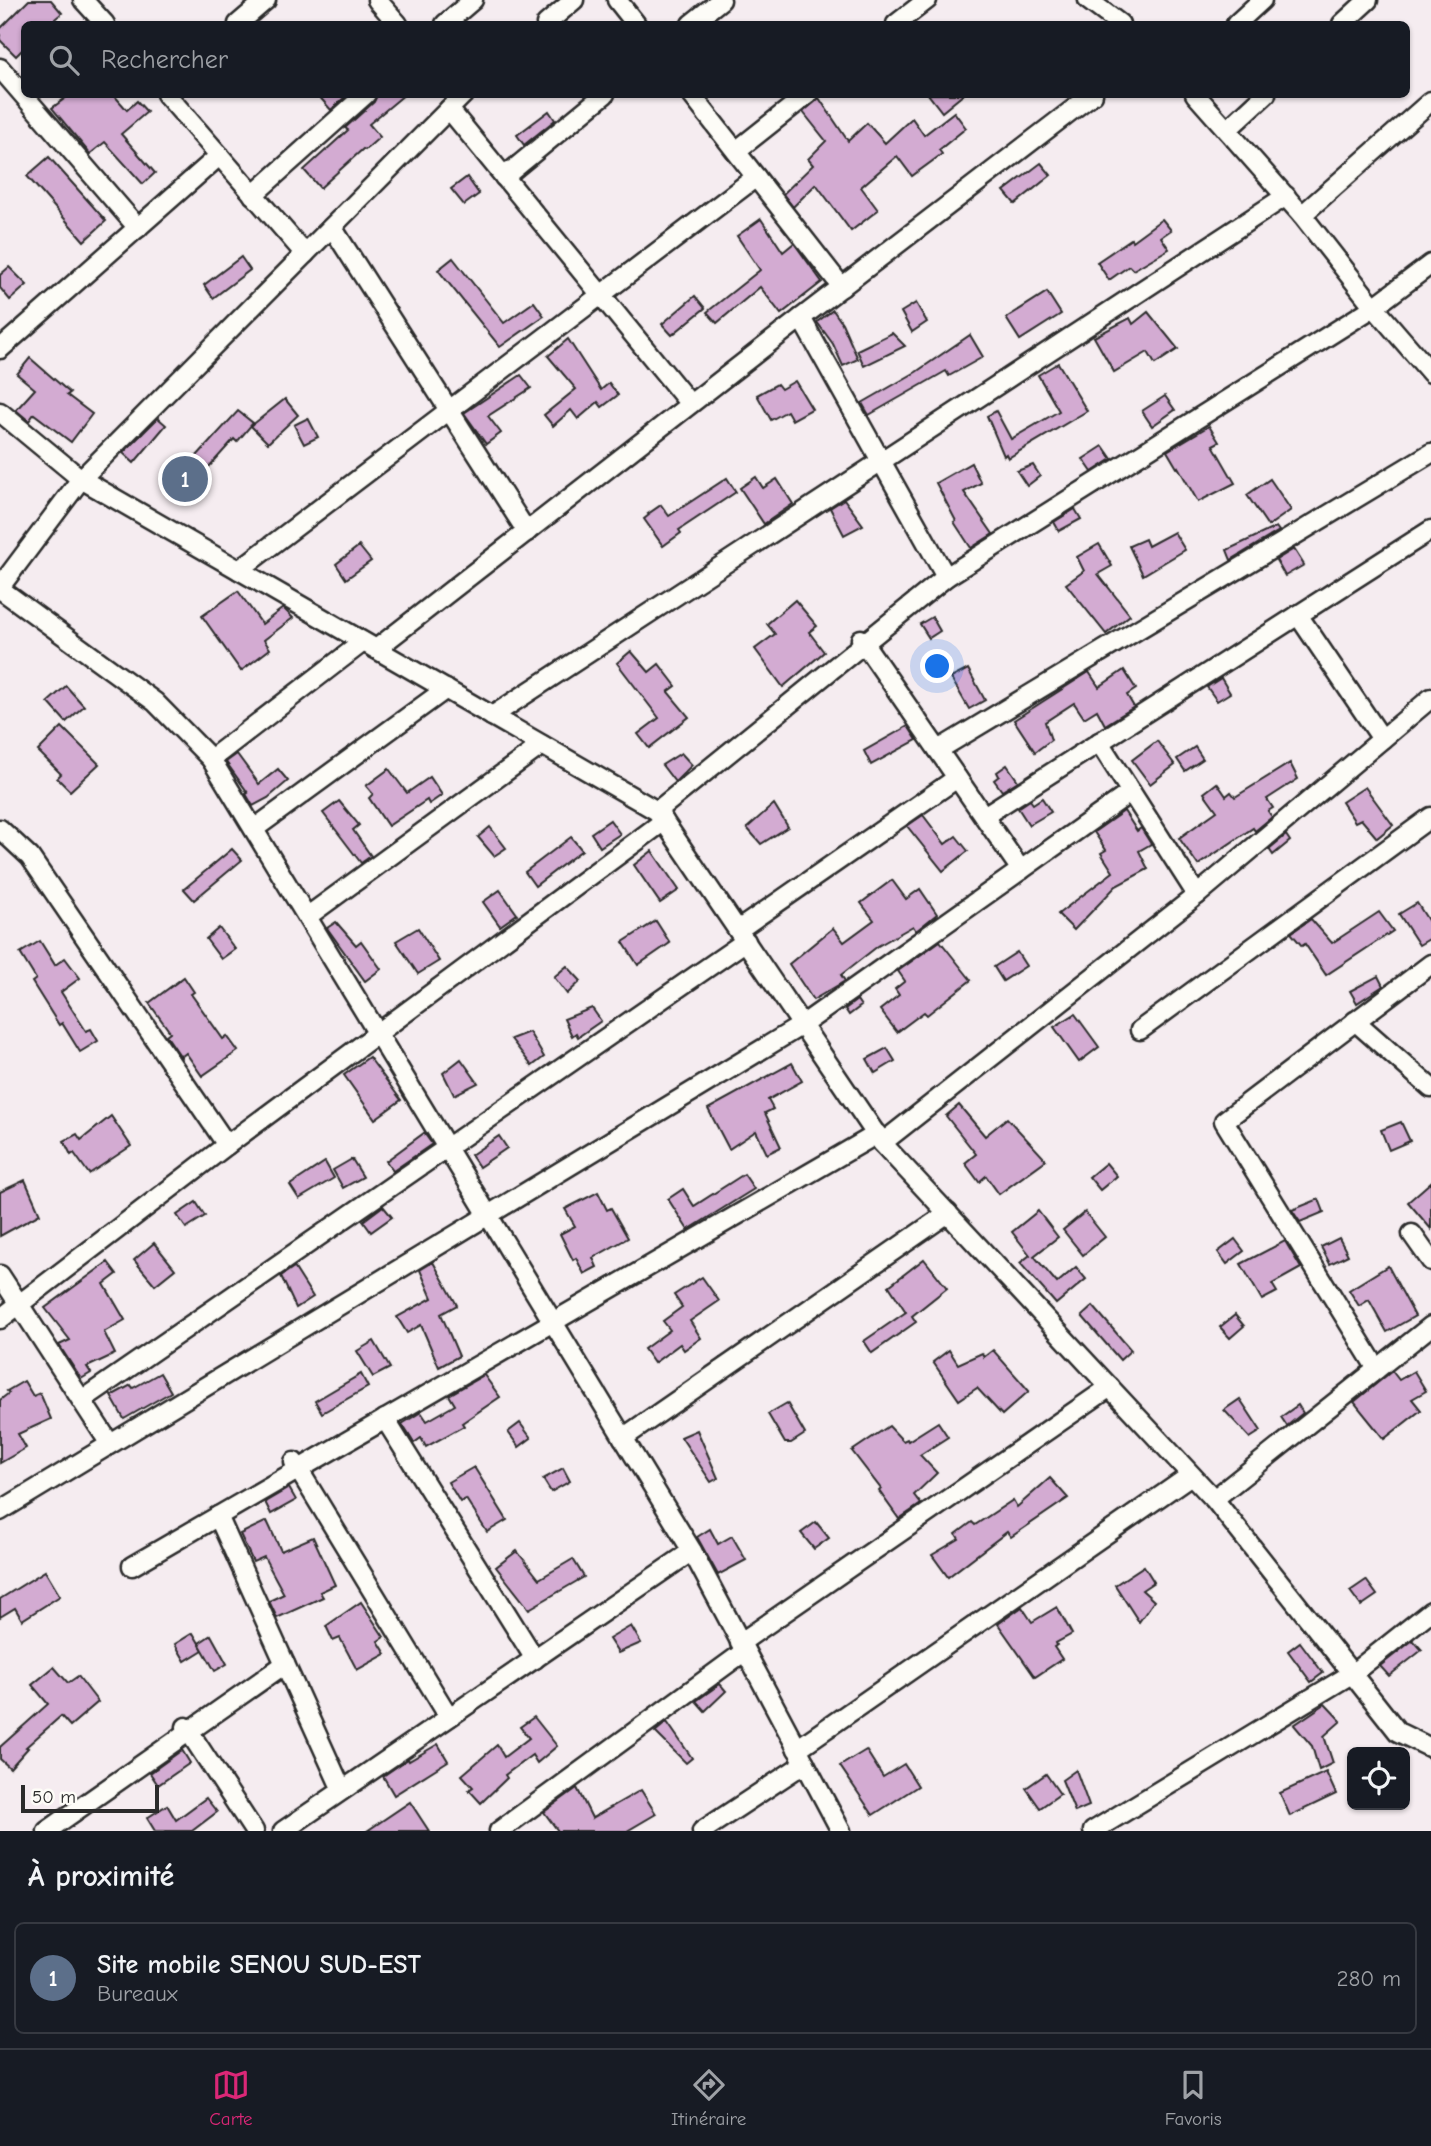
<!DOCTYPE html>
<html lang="fr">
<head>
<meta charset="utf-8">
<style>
	body { margin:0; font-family:"Comic Neue",sans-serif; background:#242831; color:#f1f3f6 }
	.controls { position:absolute; right:21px; bottom:21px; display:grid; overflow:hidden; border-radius:10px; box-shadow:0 2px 5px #0004 }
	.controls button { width:63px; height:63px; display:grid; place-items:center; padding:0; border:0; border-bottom:2px solid #363941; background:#171b24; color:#f1f3f6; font:35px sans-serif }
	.scale { position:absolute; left:21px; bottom:18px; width:138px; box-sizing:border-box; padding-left:7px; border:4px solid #2b2b2b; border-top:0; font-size:19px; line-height:24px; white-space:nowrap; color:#2b2b2b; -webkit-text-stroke:5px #fdfcf7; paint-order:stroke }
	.you { position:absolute; left:938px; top:667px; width:24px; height:24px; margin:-18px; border:5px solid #fff; border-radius:50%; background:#1a73e8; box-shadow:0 0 0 10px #1a73e833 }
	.badge { display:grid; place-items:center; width:46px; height:46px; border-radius:50%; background:#db2777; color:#fff; font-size:23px; font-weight:700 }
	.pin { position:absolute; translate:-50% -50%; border:4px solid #fff; box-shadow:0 2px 7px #0006 }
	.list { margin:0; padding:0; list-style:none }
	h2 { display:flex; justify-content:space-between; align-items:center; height:91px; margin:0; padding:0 28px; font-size:30px }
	h2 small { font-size:23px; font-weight:400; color:#9ea1a6 }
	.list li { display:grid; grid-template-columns:46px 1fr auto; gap:21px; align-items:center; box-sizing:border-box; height:112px; margin:0 14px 14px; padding:0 14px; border:2px solid #363941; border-radius:10px }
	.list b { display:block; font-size:26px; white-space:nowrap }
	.list p { margin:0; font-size:23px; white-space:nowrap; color:#9ea1a6 }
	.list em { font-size:23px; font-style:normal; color:#9ea1a6 }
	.icon { flex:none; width:38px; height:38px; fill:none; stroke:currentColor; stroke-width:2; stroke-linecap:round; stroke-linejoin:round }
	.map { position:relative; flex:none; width:1431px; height:1831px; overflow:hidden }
	.search { position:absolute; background:#171b24; box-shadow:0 2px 5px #0004; left:21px; right:21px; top:21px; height:77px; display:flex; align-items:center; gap:18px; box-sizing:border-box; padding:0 24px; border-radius:10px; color:#9ea1a6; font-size:26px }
	.sheet { height:217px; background:#171b24 }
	nav { display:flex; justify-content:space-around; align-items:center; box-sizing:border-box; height:98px; border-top:2px solid #363941; background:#171b24; font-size:19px; color:#9ea1a6 }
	nav a { display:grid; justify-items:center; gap:4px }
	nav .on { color:#db2777 }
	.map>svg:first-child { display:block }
	.building { fill:#d3abd2; stroke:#2b2b2b; stroke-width:2 }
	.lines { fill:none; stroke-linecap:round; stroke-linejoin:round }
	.minor-casing { stroke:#2b2b2b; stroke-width:23 }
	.minor { stroke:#fdfcf7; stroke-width:18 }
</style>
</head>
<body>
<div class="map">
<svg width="1431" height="1831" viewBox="0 0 1431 1831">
	<rect width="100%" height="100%" fill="#f5ecf0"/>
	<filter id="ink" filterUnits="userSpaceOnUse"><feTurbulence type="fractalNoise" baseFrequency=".0143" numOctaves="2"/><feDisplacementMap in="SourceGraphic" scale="14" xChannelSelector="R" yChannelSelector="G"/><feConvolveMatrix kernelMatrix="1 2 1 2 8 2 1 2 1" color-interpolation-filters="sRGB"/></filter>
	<g filter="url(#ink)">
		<g class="building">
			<polygon points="29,0 51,0 62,13 49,24 24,24 24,48 16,56 0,40 0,29"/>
			<polygon points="71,94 113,94 127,110 137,101 147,112 121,134 155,173 143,184 105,142 90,154 52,108"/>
			<polygon points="317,94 348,94 331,110"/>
			<polygon points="377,94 405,94 369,124 380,137 365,150 363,149 320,188 304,170 348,130 345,128 374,102"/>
			<polygon points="928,94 964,94 942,112"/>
			<polygon points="819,98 848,141 867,123 885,143 912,118 924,135 954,112 966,128 939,150 942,154 912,176 897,156 861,187 878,210 851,231 816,184 793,207 783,194 813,165 808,159 826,141 803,112"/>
			<polygon points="549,111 555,120 524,145 517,135"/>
			<polygon points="49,157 106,221 84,241 27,176"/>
			<polygon points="1041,163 1051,175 1015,204 1004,191"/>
			<polygon points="467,177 479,194 464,205 451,189"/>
			<polygon points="761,219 783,252 794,243 822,282 781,314 760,287 717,323 707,312 760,270 737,236"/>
			<polygon points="1162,219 1171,230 1161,237 1169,249 1133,270 1129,266 1109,280 1097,262 1131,239 1132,241"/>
			<polygon points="241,257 250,270 213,298 204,285"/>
			<polygon points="453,258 504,323 534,302 544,316 500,347 438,270"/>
			<polygon points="9,267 27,285 10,300 0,288 0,275"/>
			<polygon points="1047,292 1061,314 1020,340 1006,318"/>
			<polygon points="695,296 705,308 672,335 662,324"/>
			<polygon points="916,303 927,322 912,332 901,312"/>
			<polygon points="833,310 842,323 858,359 843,366 833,344 817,322"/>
			<polygon points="1148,312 1178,349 1155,364 1148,352 1114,372 1094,337 1130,318 1133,324"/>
			<polygon points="892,333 905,346 864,366 857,350"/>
			<polygon points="970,335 983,357 949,376 946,371 869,415 862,403 916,372"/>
			<polygon points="568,339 601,390 609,383 618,395 602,407 598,402 578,419 571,410 553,426 544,415 576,389 548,356"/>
			<polygon points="30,358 70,393 67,395 92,414 71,442 34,414 29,421 16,410 35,389 17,374"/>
			<polygon points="1058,363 1087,411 1008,458 1006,454 1004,456 987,416 996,411 1011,439 1059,411 1038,375"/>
			<polygon points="521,375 531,388 488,416 501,433 486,444 464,413"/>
			<polygon points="795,381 812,409 792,420 787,411 771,420 757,395 777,384 781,389"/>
			<polygon points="1165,396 1175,410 1152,426 1142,411"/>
			<polygon points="285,399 298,415 268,443 251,426"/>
			<polygon points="238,411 253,423 237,442 234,439 208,468 196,457"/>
			<polygon points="158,418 166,425 134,463 123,453"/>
			<polygon points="308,418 318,437 304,444 294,425"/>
			<polygon points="1209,426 1219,442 1213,445 1235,483 1198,502 1178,467 1177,468 1167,451"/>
			<polygon points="1103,446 1112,459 1092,472 1083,459"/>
			<polygon points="971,463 981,483 964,492 993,534 971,548 954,522 956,521 936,483"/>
			<polygon points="1033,465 1040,476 1027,486 1017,471"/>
			<polygon points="756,477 763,488 777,479 793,504 764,524 740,488"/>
			<polygon points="727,478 736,492 679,530 681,533 663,546 644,519 649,515 648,514 661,505 669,516"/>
			<polygon points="1270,479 1291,510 1268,526 1247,495"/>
			<polygon points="844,499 863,525 844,535 830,508"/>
			<polygon points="1075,509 1081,519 1059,531 1054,522"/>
			<polygon points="1276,527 1279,531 1231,560 1227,550"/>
			<polygon points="1174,532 1185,550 1143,575 1129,546 1145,539 1148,546"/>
			<polygon points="1099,544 1112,566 1098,574 1130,615 1106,634 1066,584 1084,571 1077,557"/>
			<polygon points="359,546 371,561 346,579 336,564"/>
			<polygon points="1294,549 1304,565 1285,576 1276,560"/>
			<polygon points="238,591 262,624 283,608 293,618 264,640 270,649 241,671 202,616"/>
			<polygon points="795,600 817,626 809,632 824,652 783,687 755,649 775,634 767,624"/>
			<polygon points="932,617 940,631 929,638 920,624"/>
			<polygon points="631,651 649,672 659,664 676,686 668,692 689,717 649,748 638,734 659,718 617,663"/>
			<polygon points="968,669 985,700 969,709 951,678"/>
			<polygon points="1124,670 1136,689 1127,695 1134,707 1105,725 1097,710 1084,718 1074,703 1045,722 1051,740 1035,752 1014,720 1089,672 1099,687"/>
			<polygon points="1221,678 1230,693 1217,701 1207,687"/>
			<polygon points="66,686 84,706 66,722 48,702"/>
			<polygon points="908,726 917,740 871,765 864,751"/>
			<polygon points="62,727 99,764 70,791 57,778 61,774 38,751"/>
			<polygon points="1157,741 1175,765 1150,784 1132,760"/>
			<polygon points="1195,747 1203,759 1185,771 1177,759"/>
			<polygon points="681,753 692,765 675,782 662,765"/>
			<polygon points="237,754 259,784 278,769 288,781 268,798 253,806 246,794 248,793 226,762"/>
			<polygon points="1290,763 1298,779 1267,799 1273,808 1268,811 1272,817 1255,831 1253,828 1198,865 1179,838 1217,811 1204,793 1217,783 1226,796 1231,792 1235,797"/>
			<polygon points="1007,765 1018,781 1002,791 994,780 999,776 997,772"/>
			<polygon points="389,769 407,793 430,777 442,795 429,804 427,800 388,826 369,798 373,794 366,786"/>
			<polygon points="1365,787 1393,825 1377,838 1361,819 1355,822 1342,802"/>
			<polygon points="1042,798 1051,812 1029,825 1018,808 1030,800 1033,804"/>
			<polygon points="339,801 359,825 353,830 371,856 361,863 323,813"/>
			<polygon points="774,804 788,827 761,844 747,828"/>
			<polygon points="1124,811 1137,831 1141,828 1151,844 1139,851 1148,869 1116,886 1074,930 1058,914 1113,872 1101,853 1106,850 1094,832"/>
			<polygon points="923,815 945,844 956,836 968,851 943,871 907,826"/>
			<polygon points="610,820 620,834 600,847 591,833"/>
			<polygon points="490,827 506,848 494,856 478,837"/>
			<polygon points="1286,835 1290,841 1273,855 1269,849"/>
			<polygon points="571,837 582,850 535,886 525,872"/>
			<polygon points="232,849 242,860 194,900 184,889"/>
			<polygon points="652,851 679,890 660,903 634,865"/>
			<polygon points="892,880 906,899 920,889 937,914 916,931 913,926 878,946 841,975 845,981 813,1000 789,964 833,928 844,942 874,920 861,903"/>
			<polygon points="500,890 517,914 500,926 483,902"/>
			<polygon points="1417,903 1431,925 1431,938 1419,945 1399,914"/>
			<polygon points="1379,912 1393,931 1326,975 1305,944 1302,946 1291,933 1311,919 1332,943"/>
			<polygon points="656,921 670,943 638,965 623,942"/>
			<polygon points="336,922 356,945 361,941 381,969 365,981 327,928"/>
			<polygon points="219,928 235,949 221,959 206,939"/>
			<polygon points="418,928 439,961 418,974 396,941"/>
			<polygon points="40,941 55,965 65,958 80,978 61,992 86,1031 91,1029 98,1041 80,1052 62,1023 59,1025 32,982 36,979 20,953"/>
			<polygon points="940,941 971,980 927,1015 924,1012 897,1032 880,1010 899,995 895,989 905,981 898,971"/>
			<polygon points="1017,952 1026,966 1003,981 994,967"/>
			<polygon points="567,966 581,981 567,994 554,977"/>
			<polygon points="1378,976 1383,986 1357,1003 1350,991"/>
			<polygon points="184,977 194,992 191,994 223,1039 227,1036 238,1051 202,1076 186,1053 181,1057 166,1035 170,1032 149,1003"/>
			<polygon points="857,1000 861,1006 849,1015 845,1009"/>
			<polygon points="592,1008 601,1021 578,1037 576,1033 572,1036 564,1019"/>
			<polygon points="1075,1014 1099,1047 1079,1062 1054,1027"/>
			<polygon points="529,1032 544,1057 532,1066 511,1039"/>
			<polygon points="887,1048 895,1061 875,1073 867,1059"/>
			<polygon points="369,1057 401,1100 375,1119 344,1075"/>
			<polygon points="461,1059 478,1083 454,1095 443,1073"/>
			<polygon points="792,1063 802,1081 768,1100 773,1109 765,1113 781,1147 767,1154 756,1131 729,1149 708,1109"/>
			<polygon points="959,1105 985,1136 1007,1118 1046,1160 999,1194 986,1176 979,1182 965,1163 976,1154 946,1116"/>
			<polygon points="111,1116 131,1146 89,1174 74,1153 71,1155 64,1141 77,1134 81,1140"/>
			<polygon points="1401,1122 1410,1141 1389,1150 1381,1130"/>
			<polygon points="424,1133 432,1144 393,1171 386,1161"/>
			<polygon points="499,1136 507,1148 479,1167 471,1155"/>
			<polygon points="352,1159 363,1177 343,1188 333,1170"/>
			<polygon points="325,1162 334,1178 299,1199 290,1185"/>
			<polygon points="1106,1163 1117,1176 1100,1190 1089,1177"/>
			<polygon points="744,1174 754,1189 688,1230 668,1199 683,1189 694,1206"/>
			<polygon points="25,1180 40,1214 0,1236 0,1192"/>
			<polygon points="1431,1182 1431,1229 1408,1202"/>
			<polygon points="598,1192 607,1210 611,1208 628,1238 593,1258 597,1267 584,1274 576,1258 573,1260 560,1234 575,1226 565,1209"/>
			<polygon points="1319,1199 1324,1212 1300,1222 1292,1210"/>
			<polygon points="196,1202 205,1216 186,1228 177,1215"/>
			<polygon points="383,1206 392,1217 371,1232 363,1221"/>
			<polygon points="1038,1211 1058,1237 1034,1256 1057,1283 1076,1267 1086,1279 1056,1304 1020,1263 1030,1255 1012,1232"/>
			<polygon points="1085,1212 1105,1237 1083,1255 1063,1230"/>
			<polygon points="1339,1238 1348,1255 1330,1264 1321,1247"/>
			<polygon points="1235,1239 1244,1251 1227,1264 1218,1252"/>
			<polygon points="1285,1241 1301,1268 1272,1284 1277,1292 1262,1300 1241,1264"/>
			<polygon points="154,1243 175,1269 155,1285 134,1260"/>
			<polygon points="924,1259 947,1288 912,1316 916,1322 872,1353 864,1341 906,1312 889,1286"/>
			<polygon points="108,1262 117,1274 104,1284 125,1320 104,1332 115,1354 87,1367 91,1373 81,1379 59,1345 70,1340 45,1308"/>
			<polygon points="433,1262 457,1305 441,1314 459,1356 439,1367 421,1325 407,1333 397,1317 432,1298 420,1270"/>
			<polygon points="1388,1266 1415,1316 1387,1332 1369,1300 1359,1306 1349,1290"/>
			<polygon points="294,1267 313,1297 296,1308 281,1276"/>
			<polygon points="702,1277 719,1301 690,1321 701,1338 684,1350 680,1344 654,1363 644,1349 670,1330 663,1321 682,1307 674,1295"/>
			<polygon points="1093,1306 1131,1350 1120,1360 1082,1316"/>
			<polygon points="1235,1315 1244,1326 1230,1338 1220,1327"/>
			<polygon points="374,1341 390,1368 373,1377 357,1351"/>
			<polygon points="949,1350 958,1364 982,1353 984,1357 993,1350 1029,1391 1002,1415 977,1388 959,1400 933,1362"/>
			<polygon points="1392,1371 1399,1380 1414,1371 1426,1391 1412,1399 1421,1410 1384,1439 1354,1402"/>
			<polygon points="160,1373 171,1392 124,1419 111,1396 131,1385 133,1388"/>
			<polygon points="361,1374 368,1387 322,1413 315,1401"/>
			<polygon points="484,1375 500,1397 462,1423 464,1426 426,1447 421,1438 414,1443 402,1424 421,1412 427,1421 455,1405 449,1395"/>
			<polygon points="24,1381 33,1396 40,1393 51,1419 18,1434 26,1448 0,1463 0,1400 9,1393 7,1391"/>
			<polygon points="1240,1399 1261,1431 1250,1438 1224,1410"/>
			<polygon points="787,1403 805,1434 791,1443 785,1443 768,1414"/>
			<polygon points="1298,1405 1303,1413 1287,1426 1281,1417"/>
			<polygon points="938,1422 948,1437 920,1455 937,1473 914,1495 921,1504 899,1519 879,1491 881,1489 852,1451 889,1426 903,1441 907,1439 908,1441"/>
			<polygon points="520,1423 531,1438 519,1447 508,1432"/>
			<polygon points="697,1430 718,1478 711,1482 681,1437"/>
			<polygon points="474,1467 507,1520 487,1532 466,1499 460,1502 448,1482"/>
			<polygon points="563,1468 570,1481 551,1492 543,1479"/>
			<polygon points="1050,1478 1068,1498 1011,1537 1007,1532 948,1577 932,1555 959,1539 956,1534 972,1522 975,1525 1013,1500 1017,1507"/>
			<polygon points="289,1488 296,1500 271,1514 265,1502"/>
			<polygon points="267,1521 281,1551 313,1537 335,1585 320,1592 323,1597 277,1618 269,1601 284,1594 264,1557 253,1562 240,1534"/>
			<polygon points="816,1522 829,1538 814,1549 801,1533"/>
			<polygon points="710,1529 718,1544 732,1536 746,1560 718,1575 697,1537"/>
			<polygon points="517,1551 539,1579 573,1559 584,1577 529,1609 496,1567"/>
			<polygon points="1144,1566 1154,1582 1142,1590 1154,1601 1139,1622 1115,1585"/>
			<polygon points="45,1571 60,1596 22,1620 15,1608 0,1617 0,1599"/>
			<polygon points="1366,1580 1377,1595 1361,1606 1350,1591"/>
			<polygon points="361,1602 384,1637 378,1641 386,1654 357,1670 340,1638 333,1641 326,1626"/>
			<polygon points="1022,1607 1032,1622 1057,1607 1072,1634 1056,1643 1057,1645 1054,1647 1062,1659 1035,1677 998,1624"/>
			<polygon points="631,1626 641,1643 618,1653 609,1639"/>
			<polygon points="193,1633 203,1650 185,1661 175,1644"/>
			<polygon points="211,1635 227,1664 215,1671 199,1643"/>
			<polygon points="1413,1640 1422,1650 1389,1676 1380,1666"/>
			<polygon points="1300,1642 1323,1673 1311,1682 1288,1651"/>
			<polygon points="54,1667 68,1683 78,1676 98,1702 70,1726 61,1716 26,1747 28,1748 10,1768 0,1759 0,1747 48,1704 32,1685"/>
			<polygon points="720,1684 726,1691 705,1711 696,1701"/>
			<polygon points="1325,1704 1341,1721 1324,1736 1333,1763 1319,1770 1312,1746 1294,1725"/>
			<polygon points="534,1717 557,1746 537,1763 532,1755 505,1775 507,1778 481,1803 469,1790 473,1787 462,1775 497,1745 504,1757 529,1738 520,1727"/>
			<polygon points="667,1722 692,1758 686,1763 655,1732"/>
			<polygon points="438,1744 448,1761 394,1795 383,1776 408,1759 409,1761"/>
			<polygon points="182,1750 190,1763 158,1785 150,1773"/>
			<polygon points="866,1750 883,1777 904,1764 918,1786 873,1815 840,1766"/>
			<polygon points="1076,1770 1089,1806 1075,1812 1062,1780"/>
			<polygon points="1326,1772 1336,1794 1290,1816 1280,1793"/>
			<polygon points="1046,1774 1060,1794 1040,1808 1026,1788"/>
			<polygon points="577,1788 592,1818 641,1790 656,1814 627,1831 558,1831 544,1812"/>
			<polygon points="206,1798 217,1812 192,1831 155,1831 147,1818 167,1805 176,1820"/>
			<polygon points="410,1802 429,1831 367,1831"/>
		</g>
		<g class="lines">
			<g class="minor-casing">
				<g id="minor">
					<polyline points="83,0 105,24"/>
					<polyline points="377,0 398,24"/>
					<polyline points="617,0 636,24"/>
					<polyline points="1088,0 1120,24"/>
					<polyline points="238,24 266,0"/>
					<polyline points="445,24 473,0"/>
					<polyline points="546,24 574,0"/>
					<polyline points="691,24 721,0"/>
					<polyline points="896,24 927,0"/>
					<polyline points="1236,24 1262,0"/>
					<polyline points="1342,24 1368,0"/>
					<polyline points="0,68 138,228"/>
					<polyline points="166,94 305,254"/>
					<polyline points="691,94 842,287"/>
					<polyline points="1195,94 1302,215 1374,307 1431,373"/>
					<polyline points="449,109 690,404"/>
					<polyline points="1227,130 1266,94"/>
					<polyline points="736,151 808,94"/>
					<polyline points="504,177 605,94"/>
					<polyline points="253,195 366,94"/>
					<polyline points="1302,215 1431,101"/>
					<polyline points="332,227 527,532"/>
					<polyline points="801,318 946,577"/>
					<polyline points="0,349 219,156"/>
					<polyline points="0,412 81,479 657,811 882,1143 1197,895 1431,698"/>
					<polyline points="239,570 756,177"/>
					<polyline points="0,587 81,479 464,94"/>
					<polyline points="0,589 155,702 211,759 692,1551 841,1831"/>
					<polyline points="1298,615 1382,739"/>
					<polyline points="861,639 1021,870"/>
					<polyline points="376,649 801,318 1093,94"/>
					<polyline points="492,716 1286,196"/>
					<polyline points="1099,742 1197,895"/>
					<polyline points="938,750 1431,453"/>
					<polyline points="211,759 363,642"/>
					<polyline points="657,811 946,577 1374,307 1431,264"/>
					<polyline points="984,816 1431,530"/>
					<polyline points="0,829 30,857 227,1145"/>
					<polyline points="254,829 446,689"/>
					<polyline points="308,916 542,745"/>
					<polyline points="738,930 957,778"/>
					<polyline points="1355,1021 1431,1088"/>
					<polyline points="1140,1030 1431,817"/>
					<polyline points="882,1143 1214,1499 1398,1732 1431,1748"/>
					<polyline points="1412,1234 1431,1261"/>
					<polyline points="0,1275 110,1444"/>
					<polyline points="0,1319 227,1145 664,821"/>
					<polyline points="1377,1369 1224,1121 1431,964"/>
					<polyline points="82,1400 746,941"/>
					<polyline points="385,1419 535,1659"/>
					<polyline points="623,1438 948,1213"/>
					<polyline points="294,1462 449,1717"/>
					<polyline points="1214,1499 1431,1326"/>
					<polyline points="0,1511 802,1025 1131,792"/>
					<polyline points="218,1516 342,1790"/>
					<polyline points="132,1566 877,1134"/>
					<polyline points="740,1643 1110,1387"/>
					<polyline points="186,1727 254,1831"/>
					<polyline points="797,1749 1191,1475"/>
					<polyline points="47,1831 285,1664"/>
					<polyline points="283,1831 692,1551"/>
					<polyline points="499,1831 745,1651"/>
					<polyline points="702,1831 805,1763"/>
					<polyline points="1093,1831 1353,1673 1431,1611"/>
				</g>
			</g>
			<use href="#minor" class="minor"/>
		</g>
	</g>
</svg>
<div class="controls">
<button><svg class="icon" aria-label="locate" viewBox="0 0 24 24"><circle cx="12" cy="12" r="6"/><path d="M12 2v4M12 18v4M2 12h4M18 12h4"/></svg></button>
</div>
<div class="scale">50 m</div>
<div class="you"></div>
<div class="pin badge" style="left:185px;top:479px;background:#5c6f8a">1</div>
<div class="search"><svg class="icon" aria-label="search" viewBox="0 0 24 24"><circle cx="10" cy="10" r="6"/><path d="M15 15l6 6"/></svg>Rechercher</div>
</div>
<section class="sheet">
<h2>À proximité<small></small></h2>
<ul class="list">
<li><span class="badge" style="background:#5c6f8a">1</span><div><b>Site mobile SENOU SUD-EST</b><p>Bureaux</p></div><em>280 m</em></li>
</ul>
</section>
<nav>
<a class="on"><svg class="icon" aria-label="map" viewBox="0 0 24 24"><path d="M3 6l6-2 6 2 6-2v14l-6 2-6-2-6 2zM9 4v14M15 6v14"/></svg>Carte</a>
<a><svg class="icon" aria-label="directions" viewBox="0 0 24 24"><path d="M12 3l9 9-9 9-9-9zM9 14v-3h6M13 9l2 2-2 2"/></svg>Itinéraire</a>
<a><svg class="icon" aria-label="saved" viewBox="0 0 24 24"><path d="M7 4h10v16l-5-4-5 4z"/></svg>Favoris</a>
</nav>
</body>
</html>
